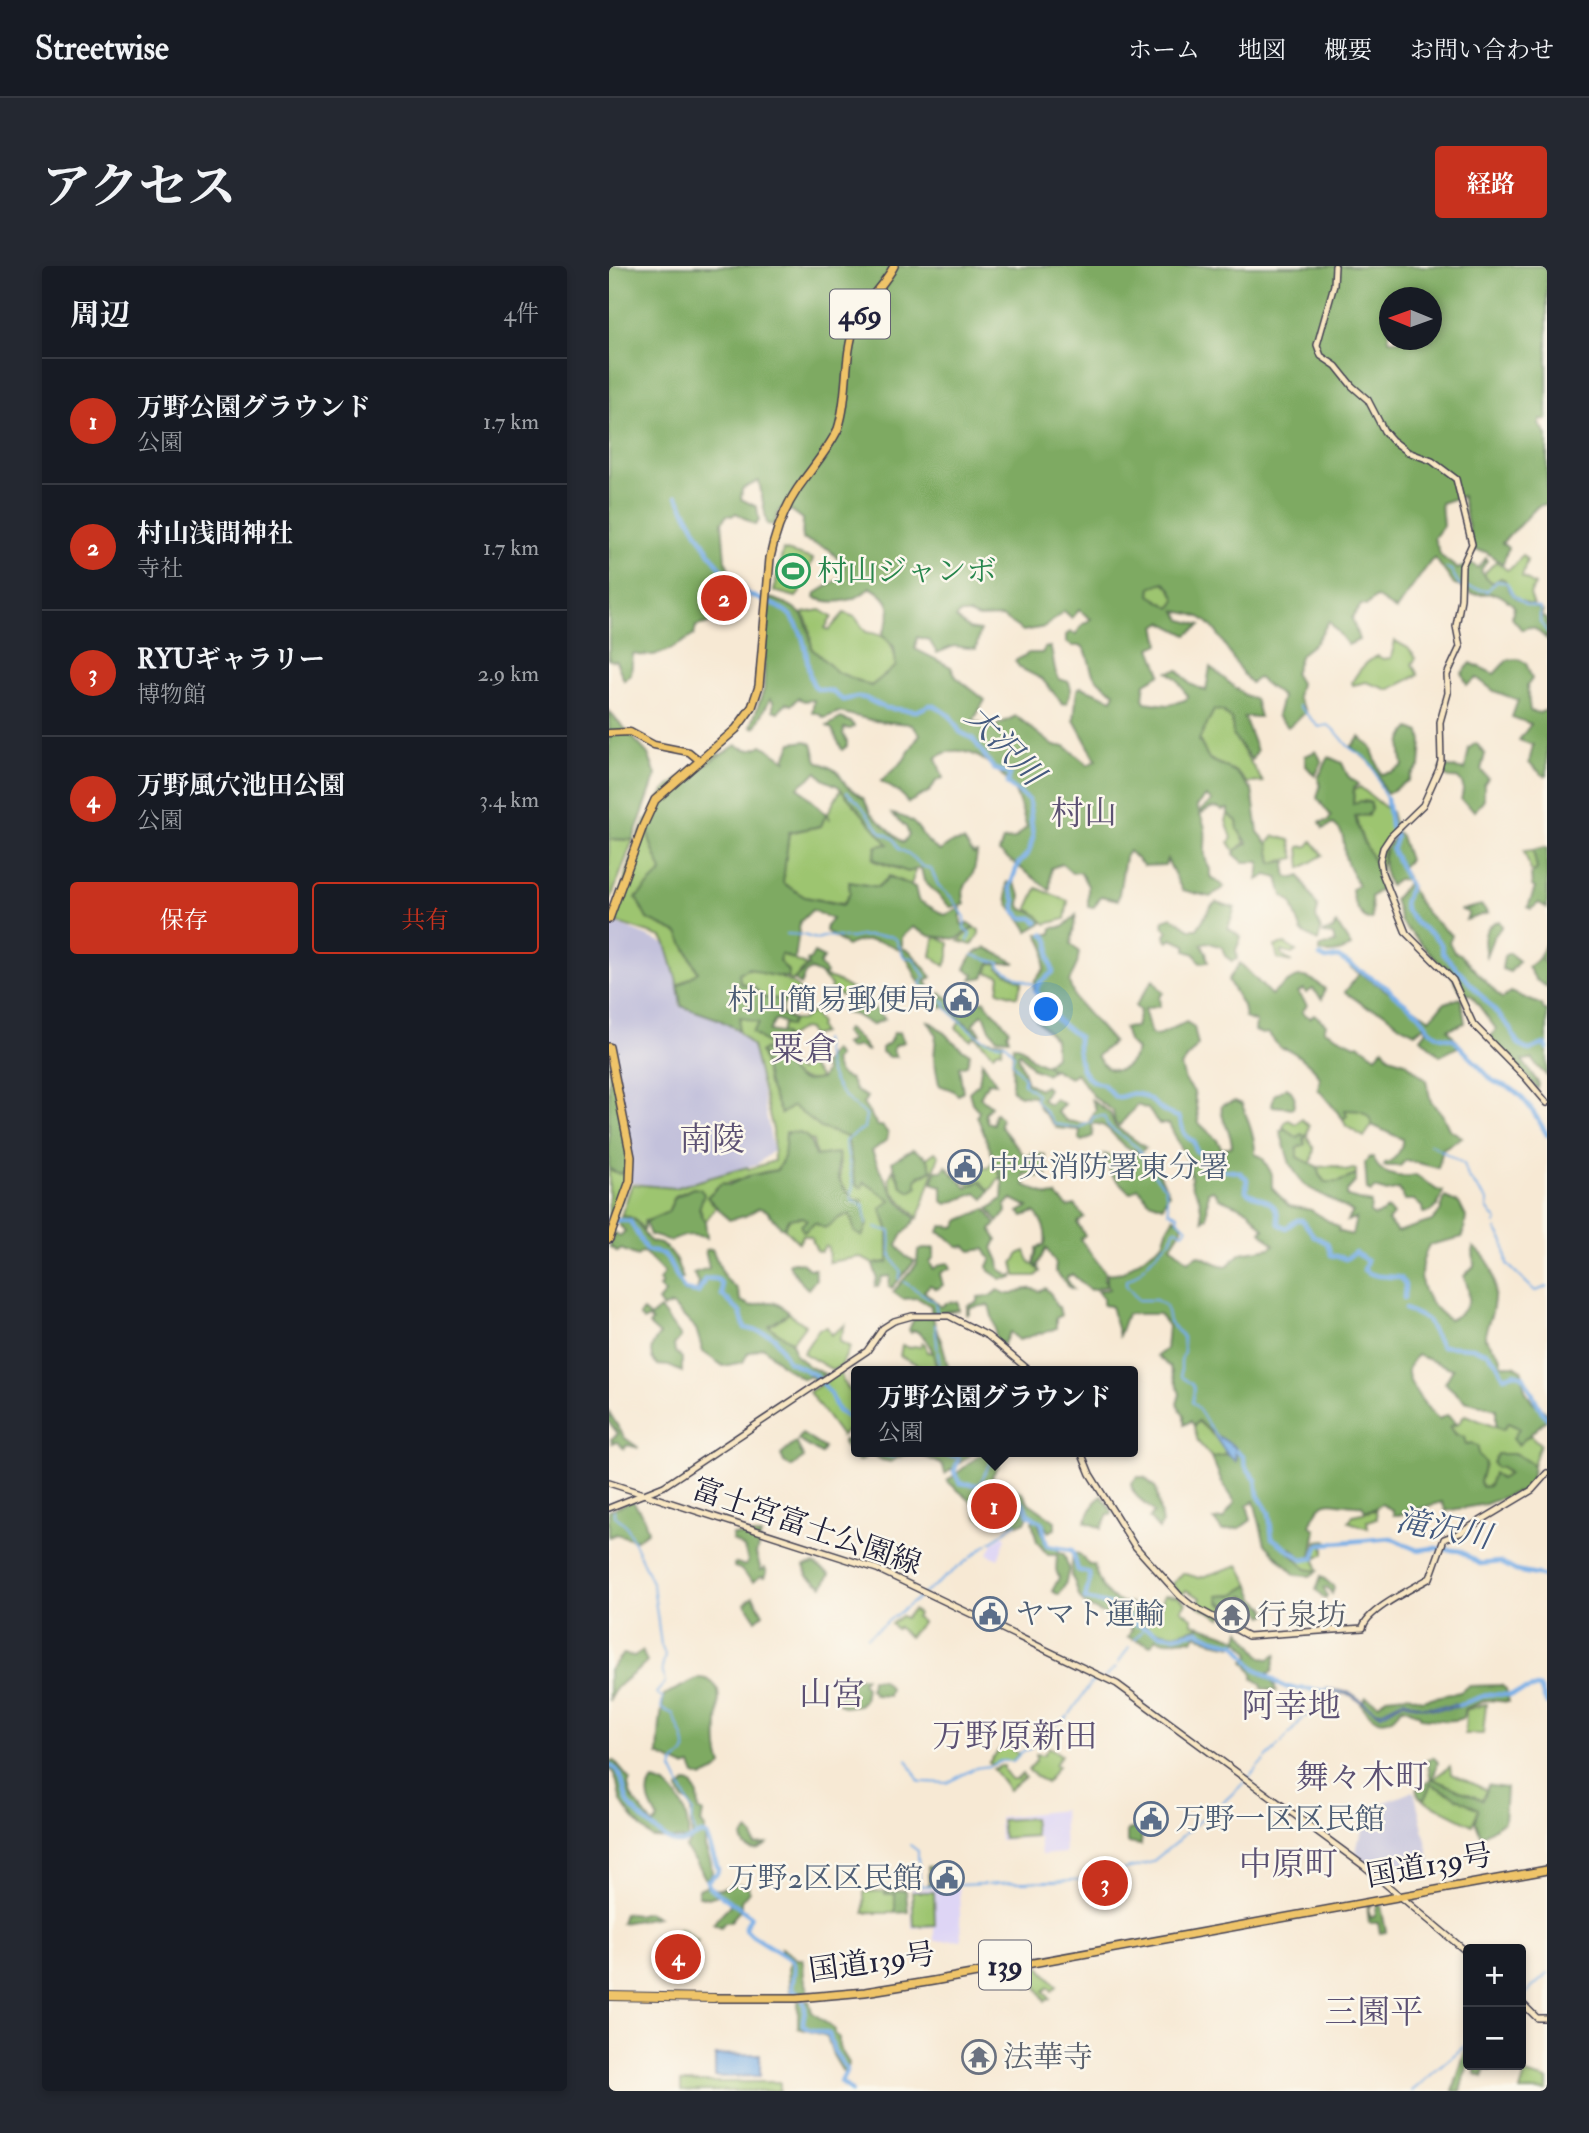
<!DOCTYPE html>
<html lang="ja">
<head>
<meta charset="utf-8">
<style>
	body { margin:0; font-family:"IM FELL Double Pica","Noto Serif JP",serif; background:#242831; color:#f1f3f6 }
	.controls { position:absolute; right:21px; bottom:21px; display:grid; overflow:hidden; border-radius:7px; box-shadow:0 4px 10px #0003 }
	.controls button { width:63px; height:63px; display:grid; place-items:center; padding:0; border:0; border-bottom:2px solid #363941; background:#171b24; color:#f1f3f6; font:35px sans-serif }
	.compass { position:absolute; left:770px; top:21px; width:63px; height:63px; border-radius:50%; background:#171b24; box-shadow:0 4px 10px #0003; rotate:271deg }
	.you { position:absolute; left:438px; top:744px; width:24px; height:24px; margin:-18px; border:5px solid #fff; border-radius:50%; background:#1a73e8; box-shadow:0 0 0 10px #1a73e833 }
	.badge { display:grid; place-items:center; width:46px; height:46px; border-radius:50%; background:#c8321e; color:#fff; font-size:23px; font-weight:700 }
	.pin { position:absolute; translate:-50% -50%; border:4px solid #fff; box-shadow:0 2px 7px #0006 }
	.popup { position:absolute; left:242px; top:1100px; width:287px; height:91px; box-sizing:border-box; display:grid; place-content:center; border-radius:7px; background:#171b24; filter:drop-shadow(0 2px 5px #0005); font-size:23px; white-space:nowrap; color:#9ea1a6 }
	.popup b { font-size:26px; color:#f1f3f6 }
	.popup::after { content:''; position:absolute; left:50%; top:100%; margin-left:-14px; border:14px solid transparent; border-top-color:#171b24 }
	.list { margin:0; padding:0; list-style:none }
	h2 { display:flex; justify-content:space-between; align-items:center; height:91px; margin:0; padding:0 28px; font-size:30px }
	h2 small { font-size:23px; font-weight:400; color:#9ea1a6 }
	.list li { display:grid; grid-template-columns:46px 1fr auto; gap:21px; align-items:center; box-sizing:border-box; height:126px; padding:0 28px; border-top:2px solid #363941 }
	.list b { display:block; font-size:26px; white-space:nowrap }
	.list p { margin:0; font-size:23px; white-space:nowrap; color:#9ea1a6 }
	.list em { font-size:23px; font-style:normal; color:#9ea1a6 }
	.actions { display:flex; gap:14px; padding:21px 28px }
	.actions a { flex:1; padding:16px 0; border:2px solid #c8321e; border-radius:7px; text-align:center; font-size:24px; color:#c8321e }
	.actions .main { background:#c8321e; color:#fff }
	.map { position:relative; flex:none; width:938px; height:1825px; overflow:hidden; border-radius:7px }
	header { display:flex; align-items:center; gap:42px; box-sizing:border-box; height:98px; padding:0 35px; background:#171b24; border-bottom:2px solid #363941 }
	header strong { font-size:33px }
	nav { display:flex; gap:38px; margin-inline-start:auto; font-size:24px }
	.intro { display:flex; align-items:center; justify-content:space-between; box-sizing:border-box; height:168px; padding:0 42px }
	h1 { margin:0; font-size:49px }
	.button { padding:18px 32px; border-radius:7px; background:#c8321e; color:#fff; font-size:24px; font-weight:700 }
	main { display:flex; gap:42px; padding:0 42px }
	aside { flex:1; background:#171b24; border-radius:7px; box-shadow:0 4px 10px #0003 }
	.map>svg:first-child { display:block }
	.built { fill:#ded5f5 }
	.industrial { fill:#c3c1db }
	.green { fill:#9dc570; stroke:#607456; stroke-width:2 }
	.forest { fill:#7eaa62; stroke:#50664e; stroke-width:2; fill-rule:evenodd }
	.water { fill:#78aee6; stroke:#4d6890; stroke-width:2 }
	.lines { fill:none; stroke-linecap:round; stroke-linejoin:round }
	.stream { stroke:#78aee6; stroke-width:2 }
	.river { stroke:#78aee6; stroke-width:4.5 }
	.secondary-casing { stroke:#424052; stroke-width:8 }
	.primary-casing { stroke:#424052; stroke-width:9 }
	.trunk-casing { stroke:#424052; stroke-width:10 }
	.motorway-casing { stroke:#424052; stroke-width:10 }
	.secondary { stroke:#f9e7c3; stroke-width:5 }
	.primary { stroke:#efc469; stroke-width:6 }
	.trunk { stroke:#efc469; stroke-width:7 }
	.motorway { stroke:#efc469; stroke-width:8 }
	.labels { text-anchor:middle; stroke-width:5; stroke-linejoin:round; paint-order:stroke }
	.shield { fill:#fbf7ec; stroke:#636270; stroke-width:2 }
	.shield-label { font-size:28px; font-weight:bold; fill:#22223b }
	.leisure-label { font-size:30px; fill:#27864d; stroke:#fbf7ec; text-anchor:start }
	.service-label { font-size:30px; fill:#4e5e75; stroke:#fbf7ec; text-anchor:start }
	.street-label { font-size:30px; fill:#22223b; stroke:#fbf7ec }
	.worship-label { font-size:30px; fill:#5b616d; stroke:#fbf7ec; text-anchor:start }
	.water-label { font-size:32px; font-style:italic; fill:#445a7f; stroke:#fbf7ec }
	.quarter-label { font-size:33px; fill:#5c5173; stroke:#fbf7ec }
</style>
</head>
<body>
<header>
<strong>Streetwise</strong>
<nav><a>ホーム</a><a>地図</a><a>概要</a><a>お問い合わせ</a></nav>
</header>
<div class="intro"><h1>アクセス</h1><a class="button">経路</a></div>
<main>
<aside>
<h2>周辺<small>4件</small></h2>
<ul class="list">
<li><span class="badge">1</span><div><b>万野公園グラウンド</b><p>公園</p></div><em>1.7 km</em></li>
<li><span class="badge">2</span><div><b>村山浅間神社</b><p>寺社</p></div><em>1.7 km</em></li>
<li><span class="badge">3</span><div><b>RYUギャラリー</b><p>博物館</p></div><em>2.9 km</em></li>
<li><span class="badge">4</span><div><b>万野風穴池田公園</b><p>公園</p></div><em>3.4 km</em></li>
</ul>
<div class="actions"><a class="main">保存</a><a>共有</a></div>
</aside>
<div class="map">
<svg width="938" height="1825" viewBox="0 0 938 1825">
	<rect width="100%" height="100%" fill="#fbf7ec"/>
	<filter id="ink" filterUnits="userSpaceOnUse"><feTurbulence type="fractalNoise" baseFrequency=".0143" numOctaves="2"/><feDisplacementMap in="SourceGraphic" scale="14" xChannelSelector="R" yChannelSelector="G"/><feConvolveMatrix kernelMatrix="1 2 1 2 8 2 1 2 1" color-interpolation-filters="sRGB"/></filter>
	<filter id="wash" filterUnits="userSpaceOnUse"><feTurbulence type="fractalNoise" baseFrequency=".00686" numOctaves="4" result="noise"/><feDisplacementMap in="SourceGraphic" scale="28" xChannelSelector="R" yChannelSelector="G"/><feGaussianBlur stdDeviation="1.57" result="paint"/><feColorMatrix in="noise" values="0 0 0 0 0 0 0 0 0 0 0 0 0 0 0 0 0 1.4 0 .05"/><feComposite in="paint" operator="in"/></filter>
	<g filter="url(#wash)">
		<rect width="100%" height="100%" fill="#f7e9d4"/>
		<g class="built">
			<polygon points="394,1269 397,1272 389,1293 379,1288 384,1277"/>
			<polygon points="454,1544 456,1587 432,1589 430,1571 391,1574 390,1551"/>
			<polygon points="350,1622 352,1674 325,1675 325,1661 303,1662 302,1623"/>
		</g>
		<g class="industrial">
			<polygon points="0,655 57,678 69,720 71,740 100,748 143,774 164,885 148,898 64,923 21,916 0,803"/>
			<polygon points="805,1525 822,1596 765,1606 748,1588 747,1580 754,1566 753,1545"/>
		</g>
		<g class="green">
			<polygon points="174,284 204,293 191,326 187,331 165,325"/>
			<path d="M913,289L918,294L913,311L926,319L921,328L925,340C909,336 902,329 896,314L892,312L884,317L874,309L887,295L898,304L906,299Z"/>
			<polygon points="555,316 562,323 567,333 562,342 541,329 542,321"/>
			<path d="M212,344L223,351L216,362L220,364L235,347L246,351L257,366C281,369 284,377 288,400L262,420L228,406L203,383L200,360L194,347Z"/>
			<path d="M786,375L799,382L807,392L803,398L809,409L780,424L757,416L744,419L743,416C750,404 757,395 769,390L774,393L782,392Z"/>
			<polygon points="605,444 613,445 623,454 625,470 654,516 638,517 628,506 600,493 590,474"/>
			<polygon points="105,486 110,488 73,518 44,547 39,567 54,606 38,653 69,667 89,707 69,719 57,678 53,671 2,655 33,562 55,525"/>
			<path d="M751,521L782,546L787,563L776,575L771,606C759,588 749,570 747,549L759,550L762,537C756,533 750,535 744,538L745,524Z"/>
			<polygon points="232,523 282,580 267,581 265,595 299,606 307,603 302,619 280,610 271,621 240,616 241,627 234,638 196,631 173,617 180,567 212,560 217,548 221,554 219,547"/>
			<polygon points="619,548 628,555 630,565 636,576 626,586 620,576 623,572 617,555"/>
			<polygon points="665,570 681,574 686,592 663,597 659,577"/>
			<polygon points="0,573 24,574 0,638"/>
			<polygon points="703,575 714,589 692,602 690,581 699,580"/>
			<polygon points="923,584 927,593 928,603 923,607 915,585"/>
			<polygon points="428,622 459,635 456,653 437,658 419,642"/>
			<polygon points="365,661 370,664 370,668 363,679 350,675"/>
			<polygon points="328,671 340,677 340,691 336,700 322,690 325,673"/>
			<polygon points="676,678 687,685 683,688 673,685 672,689 683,696 669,693 666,680"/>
			<polygon points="172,687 198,700 183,715 179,713 180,706 170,695"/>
			<polygon points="381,697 390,698 389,702 413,716 408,731 389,725 391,709 378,707"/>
			<path d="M136,703C149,703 185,714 191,725L180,734L156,732L143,720L131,717L130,707Z"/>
			<polygon points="213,710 225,713 247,726 245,730 238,728 236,731 229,728 226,730 221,727 222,719"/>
			<polygon points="203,746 211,758 210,761 213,767 202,770 199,763 194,762 177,772 175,767 171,768 175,757 181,760 184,754 192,754"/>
			<path d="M131,751L151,757L144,766L162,780L151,786L172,848L184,840L212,861L238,871L254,915L282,934L276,955L279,962V996L264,998L251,991L220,996L219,981L216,980L212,986L208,985L202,971L194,969L190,977L175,962L181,952L193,951L216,962L230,952L241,948L246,966L253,934H246C221,910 236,912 229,887L207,890L204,875L189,866L168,904C148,905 130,917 111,918L98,931L107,941L96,955C90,944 89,934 84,922L66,930L59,946L46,953L35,955V964C29,957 22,949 12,950L23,918L65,922L138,901L140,903L165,895L164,864L143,780L128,764Z"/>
			<polygon points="351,754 373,773 394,776 392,785 389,784 384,788 366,770 362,774 347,762"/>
			<path d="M174,795L190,805L199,798L212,813C194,816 180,812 174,795Z"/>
			<polygon points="736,844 751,844 761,852 763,859 755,871 737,860 734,853 738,850"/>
			<polygon points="693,853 700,860 698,870 705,883 702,898 688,892 687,882 695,878 696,870 689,873 676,865 674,861 677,855 680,854 687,858"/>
			<path d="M326,886L330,890L309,952L284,926L280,912L284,904L293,920C305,916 312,910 323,904L318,892Z"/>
			<polygon points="384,895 394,916 390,912 381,925 371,915 360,919 353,912 364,901 379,902"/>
			<polygon points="726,900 737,905 744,903 747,904 747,909 729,916 716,916 710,909 708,901"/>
			<polygon points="0,903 11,908 18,903 20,910 0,971"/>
			<polygon points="416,985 420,995 431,1005 427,1010 407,1010 404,997 410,988"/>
			<polygon points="180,1047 196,1059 184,1075 172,1071 159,1060"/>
			<polygon points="236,1059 230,1075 241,1081 232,1100 224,1104 194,1087 210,1063 218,1061 222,1069"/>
			<polygon points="313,1076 316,1078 318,1086 324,1087 328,1105 322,1105 291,1090 293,1079 300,1082 305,1080 311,1081"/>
			<polygon points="231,1106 234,1115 242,1126 247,1127 247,1163 239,1164 232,1170 200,1126"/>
			<polygon points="856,1149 894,1164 899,1157 911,1162 909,1178 921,1169 931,1178 924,1199 907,1188 888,1188 884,1197 900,1208 891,1213 884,1208 880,1220 873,1221 871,1216 876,1197 869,1188 869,1181 862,1177 857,1179 841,1161 849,1158"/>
			<polygon points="589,1155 607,1172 618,1188 604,1193 589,1176 585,1161"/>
			<polygon points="767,1244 768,1253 758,1255 759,1262 740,1256 744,1249"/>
			<polygon points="708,1275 717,1274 721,1277 715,1279 715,1288 706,1293 708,1305 698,1304 679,1285 682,1282 694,1293 698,1293 704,1288"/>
			<polygon points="630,1299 641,1319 624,1329 610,1330 611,1337 618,1341 612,1352 589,1340 592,1332 577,1324 573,1329 563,1318 574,1307 590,1312"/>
			<path d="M555,1329L569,1330L577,1337L572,1344L583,1352V1358L593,1360C584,1362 574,1367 565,1368C548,1370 529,1358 526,1342L541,1347L552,1341Z"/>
			<polygon points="304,1344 309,1348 307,1351 313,1356 300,1371 289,1361 287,1363 282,1358 292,1350 296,1352"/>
			<polygon points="877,1438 874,1468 856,1468 857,1444"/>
			<polygon points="395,1478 410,1488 404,1495 392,1495 382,1499 380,1496"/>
			<polygon points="440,1481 452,1489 446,1499 449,1500 437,1517 419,1504 427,1495 427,1488 434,1489"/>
			<polygon points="392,1500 395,1500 395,1504 402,1513 408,1513 413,1508 416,1511 400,1524 384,1503"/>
			<polygon points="841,1500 842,1508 878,1524 873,1534 824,1514 823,1518 870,1543 863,1559 814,1534 823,1514"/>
			<polygon points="424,1552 426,1570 394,1572 392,1554"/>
			<polygon points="276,1625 276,1628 286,1628 286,1647 255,1647 255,1626"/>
			<polygon points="303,1626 325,1626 326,1659 305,1660"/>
			<polygon points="70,1662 74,1663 89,1675 75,1696 75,1704 68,1717 55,1705 62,1687 58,1682"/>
			<polygon points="430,1700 448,1720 443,1725 440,1721 435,1725 441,1733 436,1735 425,1716 419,1721 411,1704"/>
			<polygon points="916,1808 938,1814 938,1825 911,1825"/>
			<rect x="72" y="1816" width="99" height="9"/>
		</g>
		<g class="forest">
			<path d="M0,0H938V154L932,153L930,158L938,169V238L929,240L893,277L899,282L894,298L877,286L864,284L853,230L832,237L834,260L825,272L832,290L849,303L862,297L869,302L877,292L878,295L872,304L876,312L884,317L892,312L896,314C905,339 915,334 934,345L932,350L938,353V373L925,362L919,361L913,364L903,352L905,340C885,322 886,329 863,328L844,317L826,292L822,295L787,344L767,331L757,340L752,339L743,352L750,374L739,379L720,355L707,376L692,388L685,407L691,417L688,431L697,446L679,461L668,450L673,431L649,412L642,417C623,399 613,365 594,353C587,348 576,347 567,345L573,354L592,359L578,369L553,356L547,360L551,378L542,382L552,408L536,417L534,432L536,436L559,439L576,434L579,431L568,413L559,406L569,404L581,418L597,425L601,401L638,431L646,433L651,451H635L648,485L643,494L624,470L623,454L614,445L605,444L590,474L600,493L627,506L643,524L649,566L660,579L663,597L677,595L679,597L676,599L678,611L686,612L691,610L709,642L707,651L712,664L709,675L693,666L682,636L674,630L669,612L658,609L649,614L651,596H634L625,588L626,585L639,577L629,564L628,555L619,548V543L613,544C606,539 600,542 593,547L592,544L603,535L597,530L588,540C590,547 595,555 596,563C598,577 592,590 601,603V610L615,621L601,631L573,624L558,593L556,599L535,600L520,585L516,591L509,634L492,630L485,641H479V620L471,606L463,607L453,598L442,602L441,624L390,586L394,574L405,573L418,561C414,550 411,535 405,524C390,501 355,471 327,492L334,512L327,515L321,525L299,537L291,527L272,515L294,495L311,468L302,458L266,455L230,446L215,452L209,447H203L205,434L195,435L189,432L182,439L177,437L169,446L164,444V435L161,433L146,462L142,460L155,423L156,369L161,332C194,341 199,352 203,383L228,406L262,420L287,400L285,381L273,368C286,346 283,333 261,321C248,336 224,339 206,332L207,327L233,311L235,300L220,283L193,273L194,253L183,245L171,243L165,259L158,258L150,215L133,223L132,233L148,241L150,255L146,259L127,247L123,250L118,249L113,256L116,294L130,326L128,334L123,333L121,319L112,318L108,326L102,327V332L111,336L113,344L100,342L101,357L87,360L85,369C64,382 49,394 24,388L22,408L15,414L7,395L0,394ZM780,32H822V74H780ZM555,316L562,323L567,334L562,342L541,329L542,321ZM470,344L482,353L473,359L467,368L461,366L457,369V376L463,380H473C481,388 479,398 484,408C489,416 498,422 506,427L503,433L472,421L468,424L465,454L487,494L479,499L456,480H445L407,450L382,462L364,455L376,434L347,411L342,401L306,383L308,371L320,374L328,387L345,380L367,383L371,365L360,363L347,352L350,348H360L370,352L393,351L414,365L436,361L455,345L463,352Z"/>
			<path d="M441,381C446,392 443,403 450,413L460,416L462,424L458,437L454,438L433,413L411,402L406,395L420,387H433L436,382Z"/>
			<polygon points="909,393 917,397 923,413 918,420 921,445 930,447 938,444 938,509 935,510 920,497 924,479 910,474 922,458 903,451 909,434 885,425 868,412 858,419 853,407 862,397 885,408 898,394"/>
			<polygon points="0,445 39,488 47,509 24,574 0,573"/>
			<polygon points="232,452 242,456 245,460 242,463 235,462 234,468 238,476 238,480 233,484 223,463 218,460"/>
			<path d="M801,462L811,466L813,475L811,500L802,509L800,514L778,528C772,522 773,519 770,512C766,498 752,489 742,481L751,471L762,481L772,508L783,506L794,500C791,484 789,474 801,462Z"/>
			<path d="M197,475L203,478L208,495L228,505L237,519L255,533L262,548L294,577L300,569L297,561L283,548C316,554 307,572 331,585L342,577L355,575L364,588L368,587C367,594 366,606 362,611C353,624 353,624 356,639L341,641L315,615L312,602L299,606L264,593L268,580L279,578L229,520L215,514L208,506L189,521L217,548L212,560L180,566L174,617L196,631L234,639L241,627L240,616L269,621L280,611L306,621L309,634L336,649L352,642V657L354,659L359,657L365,661L348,673L321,670L304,661L293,671V682L301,685L323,711L317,715L323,726L319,727C306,713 307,709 299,694C289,675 255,670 238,680L217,665V660L223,653L203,644L191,656L186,694L172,688L170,695L180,706L179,712L155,708L140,702L130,707L131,717L143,720L156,732L180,734L173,740L172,748L184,754L181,760L167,753L160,765L175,768L177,772L161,780L143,766L150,757L131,751L129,764L109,753L72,740L69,720L89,706L69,667L38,653L27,632L53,606C49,593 39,578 40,564C41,533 102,494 127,479C138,485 143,485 153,479L178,495L176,492L183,477Z"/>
			<path d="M867,477L876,488L872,504L879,512L875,518V533L866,545L852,534C854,524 857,519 848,512C839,513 836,511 831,503L835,500L856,504L860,482Z"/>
			<polygon points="707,485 713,496 706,510 697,500 696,490"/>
			<path d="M720,491L733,497L739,510L749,518L745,522L744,538L750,535L762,537V544L758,549L746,550C751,575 767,595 776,619L762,631L763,653L758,654C748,644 744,636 743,623L749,619C745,611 740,602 737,594C733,581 739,568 724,558L714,563L711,556L719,555L722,550L708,532L711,521L709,512Z"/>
			<path d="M789,567L792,570L800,594L792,602L798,611L796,614L789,613L781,620C771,599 772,582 789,567Z"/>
			<polygon points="936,581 938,582 938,642 930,637 922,643 919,641 926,622 923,620 922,609 928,603 924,584"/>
			<path d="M398,616H404L412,629L411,639L413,643C423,646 429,646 433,657L419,665C408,643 395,646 398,616Z"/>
			<path d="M800,616C809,641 822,653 843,669L840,676L845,686L851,688L893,733L902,726L933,739L935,744H938V810L927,799L924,793L913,794L930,818L929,823L881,772L887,763L862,729L853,727L838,701L835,702L792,656L785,633Z"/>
			<polygon points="608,636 626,642 619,662 632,671 627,684 628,693 623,695 616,690 613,681 598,676 592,678 597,686 599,696 591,697 586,688 577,685 577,679 562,673 559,676 557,674 556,669 559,666 554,660 554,654 563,651 581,663 588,663 603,639"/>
			<polygon points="872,639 879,647 857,654 860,647 853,644"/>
			<path d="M467,649L462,678L470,686L468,698L460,716L466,733L504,776L488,790C501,813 519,806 528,784L519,775L515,762L527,761L531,745L526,740L544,714L554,727L550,731L551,740L535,743L542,768L548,770L577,756L585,761L589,779L572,800L576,814L585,826L590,857L608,874L613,883L623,880C623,865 610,853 613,839L626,835L633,838C638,852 647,873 646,888L653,891L663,908V922L680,940L702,944L730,962L729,965L743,969L747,952L738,955L744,946L695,919L681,898L671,865L675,862L689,872L692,868L697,870L694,873L696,878L688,882V891L709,901L710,909L716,916H729L747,909V915L738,925V931L762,937L761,947L766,950L779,943L784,949L779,955L788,966L823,955L831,946L836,931L850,937L857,951L854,971L820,979C804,1011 813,1034 840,1054C862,1043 864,1033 855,1010L865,1000L864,981C888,996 888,1020 883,1046C881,1055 876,1062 876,1072L891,1089L893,1099H905L913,1104C914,1129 919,1133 938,1147V1153L909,1179L904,1173L910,1162L899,1157L894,1164L887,1160V1143L856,1135L836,1117L844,1103L808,1089C804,1094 800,1098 799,1104C797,1117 820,1145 830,1153L838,1149L847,1157L841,1161L846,1169L855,1171L857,1179L862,1177L869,1181V1188L876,1197L871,1216L873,1221L880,1220L884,1207L891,1213L900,1208L893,1201L887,1202L884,1197L888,1188H907L924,1199L922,1218L909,1228L907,1226L877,1238L837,1245L833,1236L790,1249H784V1244L772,1238L765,1243L756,1245L753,1239C722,1241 716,1223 701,1259L707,1264L702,1291L694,1293L682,1282L679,1285L697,1303L708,1305L701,1310L686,1309L656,1278L645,1235L638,1239L642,1254L631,1262L613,1265L605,1254L614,1253L626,1236L613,1216L603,1192L618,1188L628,1193L626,1181C613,1172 601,1167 589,1155L585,1160L582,1155L575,1159V1149L568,1138L571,1128L561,1101L548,1090L557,1083L559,1060L550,1048H518L510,1070L502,1040L494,1039V1032L488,1025L500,1023L499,1020L481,1024L463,1008L457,1012L464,1023L461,1022L446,1005L447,998L437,982L429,998L430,1004L425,998L428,982L436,978C438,965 434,957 426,946L414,950L410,946L419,941L403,933L396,939L397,946L389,956L380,943L393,933L394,916L368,850L370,845L363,837L360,826L370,817L373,795L387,817L379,816L371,831L382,840L376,847L378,856L384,858L385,848L387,847L392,852L391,860L417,892L422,887L436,889L438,910L434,906L431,911L415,908L416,919L439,930L447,929L459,941L466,939L475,951L468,957L476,969L471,973L496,1006L495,1013L498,1019V1008L514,1006L554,977L559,961L565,951L573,957V963L562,980L579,995L589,989L611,999L618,1000L632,987L661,982L665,979L652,966L655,963L639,944L610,932L604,924L599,926L598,951L594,955L590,931L583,920L580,897L560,858H550L539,843L528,839L510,860L506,857L504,845L486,832L467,807L461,812L437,799L443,804L437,808L424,803L411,787L409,789L418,817L430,823L436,820L439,823L433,833L440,839L446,833L455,838L448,846L458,855L479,858L487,843L483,834L501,847L506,860L537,882L531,886C528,885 520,883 518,882C506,875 501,856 483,858L484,870L473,875L470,873L471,864L448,862L432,844L425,830L411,829L403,825L404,779L413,782L423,793L436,799L446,790V773L424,750L429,732L425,722L426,714L435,703L436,683L429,668H442L443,662L454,661Z"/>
			<path d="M890,655L893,660L884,672L877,690C874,675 873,659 890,655Z"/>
			<path d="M728,658L742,680C732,687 723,688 711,686V681L726,677L724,669L714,668L715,666L723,664Z"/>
			<polygon points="938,675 938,688 933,694 938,699 938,721 927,714 919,701 930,692"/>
			<path d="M378,682L407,697H381L375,711L362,713L365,708L356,703C361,691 365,685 378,682Z"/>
			<polygon points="205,687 215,692 210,698 217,707 215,710 202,704 196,708 191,719 185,714 198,701 200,701 198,695 201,694"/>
			<polygon points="900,687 910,695 901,706 893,703 895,690"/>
			<path d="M631,697L662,729C683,712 692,701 716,723L713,733L704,723L697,727L695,723L689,726L698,739L693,746L701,752L705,748L717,758L715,764L746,779L750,778L767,790L774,782L780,791L796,796L817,814L822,836L833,848L840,863L853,871L832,884L833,887L829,902L797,894L791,900H775L776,897C786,895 794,883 793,873L763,859C760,844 749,844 736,844L738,850L734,853L709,823L711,812C707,802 682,781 671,782L659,767L653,768L646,765L647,756L636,752L634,740L619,714Z"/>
			<polygon points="740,700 821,753 835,737 852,732 856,757 839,763 851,780 831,790 812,772 818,764 815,760 806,767 792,760 773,745 758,741 736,726 750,708"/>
			<path d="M332,727C342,734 350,743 363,734L368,737L375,734C382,745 393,753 400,764L398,767L400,773L388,772L381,763L376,750L373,748L364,758L372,767L369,768L337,741L332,742L328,734L325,733Z"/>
			<polygon points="240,736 246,737 246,741 263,740 276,753 263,759 246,749 233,746"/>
			<path d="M319,755C335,763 345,780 361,788L358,799L350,801L354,825L349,829L343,824L330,819L325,792L327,768Z"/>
			<polygon points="238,763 250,773 259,785 248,780 240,783 235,778 243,775 235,766"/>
			<polygon points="291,766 295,776 285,780 284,785 288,791 280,791 273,786 273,782 280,777 285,767"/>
			<path d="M156,783C161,791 167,791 173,797C189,812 186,818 212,813L216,806L214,798L224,784L229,791L225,795C228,806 230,810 241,813L247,825L258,831L254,838L269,860H273L279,867L278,874L263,885L271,904L287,932L307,953L294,968L288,979L297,991L306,995L283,1022L280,1020L281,1010L273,1011L269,1021L266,1020L268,1011L264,998L279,996V962L272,942L282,934L255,916L253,922L247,919L238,871L212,862L184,840L172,848L159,818L153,789L151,786Z"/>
			<polygon points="0,789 19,882 18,903 11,908 0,903"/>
			<path d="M678,821C686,828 687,833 684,842L663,840L665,829Z"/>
			<path d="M177,866C198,866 201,870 206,890L229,887C230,895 228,902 229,910C231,919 239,927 245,934H253L258,959L253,971L246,966L241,948L230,952L216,962L206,957L195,966L191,960L198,954L193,951L179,953L175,962L172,961L157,944L150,942L136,950L120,954L98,931L113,917L120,919L139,910L168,904L175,891Z"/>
			<polygon points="304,883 318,892 323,904 310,910 307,915 309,921 301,926 293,920 283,896"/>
			<polygon points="527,886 543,894 560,927 554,940 540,935 529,922 521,927 502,908 495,888 508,892 513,900"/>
			<path d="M761,891H764C769,909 790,913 807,909L828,924L834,925C830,938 828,946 814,947L813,941L805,934H796L790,923L778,926L765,922L762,926L758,924L756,896Z"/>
			<polygon points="337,900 358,922 371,915 381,925 375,933 368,927 338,938 333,935 333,920 323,917 327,905 333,905"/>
			<path d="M84,922L91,923L95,928L90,943L96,955L98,972C84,967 76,969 62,975L41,969L36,956L59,946L66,931Z"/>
			<polygon points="377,943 387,958 382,964 388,974 384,982 390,995 391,1003 401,1010 404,1009 404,1012 392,1013 380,1005 379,1000 383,993 378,989 376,983 362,985 357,980 349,981 337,970 329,966 333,960 346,961 351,954"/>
			<path d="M12,950C31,949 30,965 40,974C44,978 51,976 55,980C68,990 68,1000 74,1012L69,1014L75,1026L87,1027L90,1017L84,1007L100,1002L96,984L103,983L116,1012L128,1023L132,1035L142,1040C161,1036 164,1031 180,1047L160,1060C173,1072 185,1070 186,1089L201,1101L216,1108L206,1116L202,1110L194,1113L174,1100L154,1081L139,1087L134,1096L114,1100L94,1086L87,1063L63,1039L54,1042L49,1035L56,1027L50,1021L53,1018L50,1015L55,1007L36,987L33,986L28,990L12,983L9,986L1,981L5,966L11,970L16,965L9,958Z"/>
			<polygon points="325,982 325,991 321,996 324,1003 333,998 340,997 342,1003 336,1004 331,1008 334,1019 328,1023 321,1019 315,1025 332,1041 337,1037 349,1036 350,1044 322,1047 322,1040 308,1032 294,1033 284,1026 308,998 309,984"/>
			<path d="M185,996L193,997L200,1003H206L207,1013L199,1023C195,1020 181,1003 180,997Z"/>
			<path d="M436,1022L442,1028L447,1040L450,1041L452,1050L447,1052V1062L433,1068L431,1067L410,1074L401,1066L394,1079L386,1073V1062L380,1039L360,1042L361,1046L358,1049V1040L369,1036V1031L381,1030L389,1024L397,1028H405C411,1023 423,1021 430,1025Z"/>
			<path d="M51,1043L72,1071L65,1079L66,1086L73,1092V1106L60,1100L48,1099C38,1089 42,1077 51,1069L40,1059L43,1056L40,1052L34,1055L30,1049L34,1045L41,1051Z"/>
			<path d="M314,1051H324C326,1064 332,1072 335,1084C338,1093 336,1097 342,1105H328C326,1090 320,1071 305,1064L302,1067L300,1064L304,1054Z"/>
			<polygon points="0,1146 16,1172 30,1182 18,1179 15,1183 9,1176 3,1177 2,1173 9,1168 0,1156"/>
			<polygon points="193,1168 215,1182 212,1188 189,1174"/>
			<path d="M235,1174L243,1176L247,1186L255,1193L251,1195C242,1192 238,1184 234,1176Z"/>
			<polygon points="187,1176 195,1192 182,1201 175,1196 172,1189"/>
			<path d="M260,1186H365L336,1208L334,1199C314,1190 302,1181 282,1196L273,1194Z"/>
			<polygon points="378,1186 390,1186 390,1199 383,1210 386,1217 413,1226 420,1237 446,1255 446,1263 440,1266 431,1255 428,1254 438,1280 448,1281 450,1287 455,1288 460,1303 456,1319 450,1329 443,1325 450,1312 447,1304 448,1289 439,1289 428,1276 423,1255 427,1253 419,1249 416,1256 411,1258 376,1255 369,1251 363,1236 338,1215 371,1189"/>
			<path d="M528,1211H535L547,1222L553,1258L550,1263L540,1252L545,1247C538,1236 524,1233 522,1218Z"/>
			<polygon points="493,1230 503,1246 502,1249 499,1249 492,1262 476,1256 486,1236"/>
			<polygon points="24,1235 35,1252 39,1265 27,1274 7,1268 0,1271 0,1244"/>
			<polygon points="123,1269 152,1269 147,1288 152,1304 156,1302 158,1306 156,1311 152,1310 144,1316 131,1303 125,1301 125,1298 128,1297 136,1300 139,1295 135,1282 124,1275"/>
			<path d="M464,1287L470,1288L480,1299H485C490,1318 499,1339 522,1337L527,1352L542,1364L566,1368L593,1360L629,1373L631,1364L653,1392L660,1393L667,1389L663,1406L654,1409C661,1412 666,1416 667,1425L653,1422L651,1417L644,1413V1408L635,1395L641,1391L640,1386L630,1374L624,1380L604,1376L587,1368L584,1374C571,1370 562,1380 547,1372L542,1379L519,1371L523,1363L507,1349C496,1350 477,1342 471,1332C467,1324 468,1317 462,1310Z"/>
			<polygon points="205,1298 221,1308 214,1320 199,1310 195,1300"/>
			<polygon points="712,1310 725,1321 723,1328 718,1321 715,1322 718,1330 716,1333 707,1324"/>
			<polygon points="641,1319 646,1332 656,1341 659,1348 655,1350 641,1332 634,1330 632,1333 635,1337 627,1338 623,1341 611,1336 609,1330 624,1329"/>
			<polygon points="144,1330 154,1348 147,1354 136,1337"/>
			<path d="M33,1385L38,1396C25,1410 6,1416 0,1435V1404L14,1388L25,1390Z"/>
			<path d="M251,1411H256L253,1417L257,1421L255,1434L250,1439L236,1441L230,1438C228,1424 239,1416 251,1411Z"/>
			<path d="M90,1412C97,1412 104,1415 108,1422C114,1433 103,1477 113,1499L109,1504L93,1512L86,1509L82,1499L75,1501L49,1489L51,1456L55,1429Z"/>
			<polygon points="262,1413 273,1414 281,1422 279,1430 266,1429 261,1423"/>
			<path d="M892,1419L897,1423L900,1436L877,1434L856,1443L854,1452C840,1457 826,1453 812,1452L810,1448L794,1441C789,1445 786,1451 781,1453C769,1459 758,1447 752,1438L757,1431L770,1438L777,1431L799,1429L812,1434L851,1426L860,1420Z"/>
			<polygon points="824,1491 829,1496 824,1513 873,1534 879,1519 897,1522 895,1556 872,1570 866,1555 869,1543 822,1518 815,1534 809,1530 808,1523 822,1514 818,1494"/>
			<path d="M5,1495L21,1514L19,1520L22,1530L44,1559L49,1553C42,1541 34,1527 44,1515C70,1519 81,1552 79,1574L43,1572C34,1564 14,1543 11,1532C8,1521 10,1515 3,1505L0,1504V1496Z"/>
			<path d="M78,1516L82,1517L89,1529L90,1544L94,1547L92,1557L96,1562V1581L102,1597L103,1608L97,1614L88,1597L76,1582C86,1573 82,1568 82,1557C82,1547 84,1544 79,1535H75L69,1524Z"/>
			<polygon points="527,1562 533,1564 532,1579 518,1577 518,1564"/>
			<path d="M139,1565L144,1570L146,1579L158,1578C147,1587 135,1586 133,1571Z"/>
			<polygon points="331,1600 332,1619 320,1619 319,1601"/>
			<path d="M131,1618L139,1619L140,1625L132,1635V1643L121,1656H116L112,1661L104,1657L121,1639L120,1634L112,1628L99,1632L90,1630L89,1623L97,1620C109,1628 118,1619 131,1618Z"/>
			<polygon points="297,1624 299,1646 286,1647 286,1628 276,1628 276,1625"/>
			<polygon points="768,1638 772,1639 777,1666 771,1667 769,1657 760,1657 758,1639 762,1639 759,1642 762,1652 766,1650"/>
			<polygon points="38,1646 48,1651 12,1657 15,1647 27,1649"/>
			<polygon points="172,1682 188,1693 194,1693 195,1711 200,1726 181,1727 179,1702 182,1695 172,1688"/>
			<polygon points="189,1735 200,1735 203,1746 226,1764 226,1768 230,1771 230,1781 240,1797 238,1806 234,1806 224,1789 218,1770 189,1762"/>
			<polygon points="857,1783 859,1784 859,1799 907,1799 910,1800 907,1802 887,1799 884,1804 877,1803 874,1811 866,1808 866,1801 859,1799 851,1825 844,1825"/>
		</g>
		<g class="water">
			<polygon points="607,1172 612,1172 626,1181 627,1195 618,1188"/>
			<path d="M716,1422L742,1427L767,1445L772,1446L795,1434L813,1441L839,1440L855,1436V1439C832,1446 817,1443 795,1436L772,1449L741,1429L722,1426Z"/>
			<polygon points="151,1788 151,1810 106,1811 106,1789"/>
		</g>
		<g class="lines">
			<g class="stream">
				<polyline points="837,302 842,304 851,320 878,325 888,315 898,317 904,329 917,339 931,342 931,356 938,366"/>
				<path d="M690,440L710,461L719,459C728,465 732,472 739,480C746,487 755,488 761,497C770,508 769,523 778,533"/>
				<polyline points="238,526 250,537 272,566 285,573 290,583 300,588 313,600 322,603 329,619 343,632 356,651 355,663 361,668 359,675"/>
				<path d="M178,668L194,669L207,673L218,670L242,672L252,670H281L287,673L295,691L304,692L316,711L312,718L322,728L336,736L338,743C353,756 374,781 396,777L405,789L403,796L415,812V818L428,828L427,834L446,858L469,862L482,856L484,851L495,850L499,860L529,882L537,900L556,921L560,945L569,949V953L578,962L574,967L568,963L565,964L562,974C545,985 536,1006 517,1015V1019L529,1034H547L557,1040L560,1056L574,1071L575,1085L572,1095V1110C585,1121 587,1116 583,1136C593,1144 599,1162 610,1173"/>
				<polyline points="364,689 391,697 390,700 407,711 428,720"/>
				<path d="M214,774C221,816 224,823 257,849L255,862L236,875L244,920L242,934L255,940L257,958"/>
				<polyline points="821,878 855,898 859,911 879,935 878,942 888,955 886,958"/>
				<polyline points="267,962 281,965 282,990 292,1006 290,1013"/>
				<polyline points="887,963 895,976 898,998 926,1025 938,1021"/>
				<polyline points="295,1016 326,1036 328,1047"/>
				<polyline points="326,1059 331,1105"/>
				<polyline points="371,1218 384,1190 383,1187"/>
				<path d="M5,1244V1249L17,1259L44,1319L52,1379L56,1389L53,1402L56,1417L47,1427L54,1432L52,1442L64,1448C68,1461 78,1473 76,1487L65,1497L63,1503L84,1546L82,1553L87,1570"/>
				<polyline points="418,1248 419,1248"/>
				<polyline points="382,1276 407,1257"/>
				<polyline points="362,1291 379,1278"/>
				<polyline points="258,1371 360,1293"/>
				<polyline points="526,1373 536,1362"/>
				<polyline points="509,1397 520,1381"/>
				<polyline points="496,1411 507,1401"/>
				<polyline points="712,1437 716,1429 714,1423"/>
				<polyline points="461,1448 482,1417 491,1412"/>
				<polyline points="696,1451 707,1444 711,1439"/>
				<polyline points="680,1468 694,1452"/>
				<path d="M429,1470C437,1461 450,1459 459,1450"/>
				<polyline points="675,1474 678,1470"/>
				<polyline points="673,1477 673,1476"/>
				<polyline points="667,1482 670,1479"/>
				<polyline points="411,1487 422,1482 427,1473"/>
				<polyline points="657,1492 666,1484"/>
				<polyline points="298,1494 310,1515 313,1516"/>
				<polyline points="383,1499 392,1495 404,1495 410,1489"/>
				<polyline points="649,1500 655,1495"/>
				<polyline points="366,1502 381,1500"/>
				<polyline points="640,1512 647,1503"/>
				<polyline points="315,1516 338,1517 364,1503"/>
				<polyline points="607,1543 637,1515"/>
				<polyline points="584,1560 606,1544"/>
				<polyline points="571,1572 583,1561"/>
				<polyline points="301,1579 309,1585 309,1590"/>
				<polyline points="309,1591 311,1618"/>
				<polyline points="533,1599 543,1596 570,1574"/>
				<polyline points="516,1603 531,1600"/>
				<polyline points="486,1613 514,1604"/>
				<polyline points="460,1614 483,1613"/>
				<polyline points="432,1615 444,1615"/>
				<polyline points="445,1615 458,1614"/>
				<polyline points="406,1616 417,1616"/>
				<polyline points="418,1616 430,1615"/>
				<polyline points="391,1617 404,1616"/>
				<polyline points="379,1618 389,1617"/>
				<polyline points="352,1619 376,1618"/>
				<polyline points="299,1620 350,1619"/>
				<polyline points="912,1732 938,1708"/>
				<polyline points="803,1825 859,1777"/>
			</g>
			<g class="river">
				<path d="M68,230C87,263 106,305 138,327C151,336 174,338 184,353C189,360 193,369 195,377C200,392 197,412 208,423L222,425L234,434L248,431L256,432L276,442L308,445L321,439L326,440L341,450L351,466L364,473L385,503L401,508L398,518L420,534L424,571L420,586L409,598L401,621L406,634V645L414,652H423L428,656"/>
				<path d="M778,533L781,558L787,572L783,584L801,621L795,637L796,643L808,658L824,669L832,678L834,687L902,763C904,772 911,783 921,784L935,778L938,782"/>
				<path d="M434,668C443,675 440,679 440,689C440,695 443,700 444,706L430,717L427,725L449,755L469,771C468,790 470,816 494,818L506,831C515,833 521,824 532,829C548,835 549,847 570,851C575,863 571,867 585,876L587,885L601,891L603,903L630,906L638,913L637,925C646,933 663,932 668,946C669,950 669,954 670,958L677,962L688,954H693L705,970L718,977L722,989L737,993L746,986L758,995L755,1004C767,1013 778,1009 792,1012L796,1019L795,1032"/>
				<path d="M711,690L717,693L729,691L780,723L783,727L809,747L821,764L830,770L844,773L883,814C889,819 897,819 903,823C917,833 930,854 938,869"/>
				<path d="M0,954L21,955L37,984L54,988L58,992L75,1024L89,1027L96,1013C111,1011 114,1015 113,1029L131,1046L136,1062L160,1068L166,1072L179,1095L206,1109L221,1127L229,1145L243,1154L247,1164"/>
				<polyline points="796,1043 817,1053 832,1080 863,1082 879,1087 887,1096 895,1111 906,1107 914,1110 933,1146 938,1152"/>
				<polyline points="628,1185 634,1190 637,1201 647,1214 649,1229 660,1247 663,1272 694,1294 705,1292 709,1280 712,1278 782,1272 808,1284 826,1282 851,1285 871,1298 891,1296 907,1305 938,1311"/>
				<polyline points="265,1186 284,1190 287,1186"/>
				<polyline points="320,1186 350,1191 345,1206 351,1217 368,1219 385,1229 407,1231 414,1237 419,1248 433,1257 438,1280 463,1284 469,1304 480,1307 481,1312 476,1333 510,1341 525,1357 551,1368 565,1370 589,1365 605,1373 627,1378 644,1401 675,1421 721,1425"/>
				<polyline points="850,1439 880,1428 901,1429 928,1421 931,1422 938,1438"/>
				<path d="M0,1499C17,1507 12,1521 19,1536C23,1545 58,1577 68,1577C78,1578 84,1571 92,1568L97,1569L109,1603L108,1607L98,1615L100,1621L142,1650L136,1662L143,1669L184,1695C188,1703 182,1715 183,1725L188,1726"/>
				<path d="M194,1735C199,1744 193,1750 194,1759L199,1763L220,1768L225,1785L238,1804L232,1816L242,1825"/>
			</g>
		</g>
	</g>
	<g filter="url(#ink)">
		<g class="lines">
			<g class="secondary-casing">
				<g id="secondary">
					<polyline points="726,0 725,19 708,79 712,90 727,100 743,120 759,134 775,165 783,174 799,186 823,195 847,213 863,278 853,300 852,333 847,360 851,381 838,409 839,427 831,456 832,495 830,503 814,539 782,570 774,582 771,594 773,607 797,667 844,714 864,758 916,811 938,837"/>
					<path d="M472,1186L481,1208L525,1279L571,1330L582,1339L639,1370L754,1362C756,1345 806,1321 821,1312L835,1273L851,1267L923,1224L938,1207"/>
					<polyline points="0,1217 268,1303 508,1418 755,1600 859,1687"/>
					<polyline points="0,1242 55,1220 258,1085 274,1062 285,1055 303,1050 340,1050 379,1070 421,1105"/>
					<polyline points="912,1736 928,1752 938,1752"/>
				</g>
			</g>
			<g class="primary-casing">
				<polyline id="primary" points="0,467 21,466 45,479 80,486 91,495"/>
			</g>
			<g class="trunk-casing">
				<g id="trunk">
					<path d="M0,653L34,560L46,534L127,463L143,441L150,420L161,292C166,267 175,243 189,222C203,202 219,184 229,163C240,130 234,92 246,59C253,36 274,22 285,0"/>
					<polyline points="0,781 22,891 21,915 0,973"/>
					<polyline points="104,1732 188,1732 256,1726 324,1715 938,1604"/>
				</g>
			</g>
			<g class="motorway-casing">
				<polyline id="motorway" points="0,1730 104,1732"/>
			</g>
			<use href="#secondary" class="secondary"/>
			<use href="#primary" class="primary"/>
			<use href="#trunk" class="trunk"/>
			<use href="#motorway" class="motorway"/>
		</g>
	</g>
	<defs>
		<g id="stadium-ring" transform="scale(1.75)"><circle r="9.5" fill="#fbf7ec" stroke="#2e9e5b" stroke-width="1.5"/><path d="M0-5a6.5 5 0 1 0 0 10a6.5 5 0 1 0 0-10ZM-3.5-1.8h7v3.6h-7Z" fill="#2e9e5b"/></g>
		<g id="civic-ring" transform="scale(1.75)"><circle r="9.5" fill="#fbf7ec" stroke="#5c6f8a" stroke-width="1.5"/><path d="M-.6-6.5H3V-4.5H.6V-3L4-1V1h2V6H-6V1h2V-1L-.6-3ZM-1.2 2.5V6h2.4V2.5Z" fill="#5c6f8a"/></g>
		<g id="temple-ring" transform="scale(1.75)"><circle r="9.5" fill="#fbf7ec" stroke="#6b7280" stroke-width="1.5"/><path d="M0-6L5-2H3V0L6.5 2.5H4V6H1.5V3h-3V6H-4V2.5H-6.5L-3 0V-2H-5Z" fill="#6b7280"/></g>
	</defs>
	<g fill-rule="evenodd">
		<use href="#stadium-ring" x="184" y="305"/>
		<use href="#civic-ring" x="352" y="734"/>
		<use href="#civic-ring" x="356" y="901"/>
		<use href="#civic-ring" x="381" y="1348"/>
		<use href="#temple-ring" x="623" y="1349"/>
		<use href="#civic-ring" x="542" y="1553"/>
		<use href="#civic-ring" x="338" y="1612"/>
		<use href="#temple-ring" x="370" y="1791"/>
	</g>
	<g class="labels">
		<g class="shield">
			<rect x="221" y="23.5" width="60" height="49" rx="5"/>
			<rect x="370" y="1674.5" width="52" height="49" rx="5"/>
		</g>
		<g class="shield-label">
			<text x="251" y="58">469</text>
			<text x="396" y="1709">139</text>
		</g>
		<g class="leisure-label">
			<text x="208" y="315">村山ジャンボ</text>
		</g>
		<g class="service-label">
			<text x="328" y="744" text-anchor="end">村山簡易郵便局</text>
			<text x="380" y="911">中央消防署東分署</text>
			<text x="406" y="1358">ヤマト運輸</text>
			<text x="566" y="1563">万野一区区民館</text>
			<text x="314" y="1622" text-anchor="end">万野2区区民館</text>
		</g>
		<g class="street-label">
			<text transform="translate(198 1260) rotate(19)" y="10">富士宮富士公園線</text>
			<text transform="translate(820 1599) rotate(-10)" y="10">国道139号</text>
			<text transform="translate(263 1696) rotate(-8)" y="10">国道139号</text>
		</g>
		<g class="worship-label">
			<text x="648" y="1359">行泉坊</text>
			<text x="394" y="1801">法華寺</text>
		</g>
		<g class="water-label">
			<text transform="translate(396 479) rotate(46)" y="11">大沢川</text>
			<text transform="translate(835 1262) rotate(11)" y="11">滝沢川</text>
		</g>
		<g class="quarter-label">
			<text x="475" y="558">村山</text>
			<text x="195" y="794">粟倉</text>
			<text x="103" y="884">南陵</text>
			<text x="223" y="1439">山宮</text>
			<text x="682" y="1451">阿幸地</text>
			<text x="406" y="1481">万野原新田</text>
			<text x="753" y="1522">舞々木町</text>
			<text x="679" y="1609">中原町</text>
			<text x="765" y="1757">三園平</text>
		</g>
	</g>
</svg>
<div class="controls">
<button>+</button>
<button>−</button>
</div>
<svg class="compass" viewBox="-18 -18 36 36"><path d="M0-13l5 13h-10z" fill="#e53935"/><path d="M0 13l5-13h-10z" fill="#9ea1a6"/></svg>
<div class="you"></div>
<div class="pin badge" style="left:385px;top:1240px">1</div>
<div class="popup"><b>万野公園グラウンド</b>公園</div>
<div class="pin badge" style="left:115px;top:332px">2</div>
<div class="pin badge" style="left:496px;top:1617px">3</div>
<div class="pin badge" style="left:69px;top:1691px">4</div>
</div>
</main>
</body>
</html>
